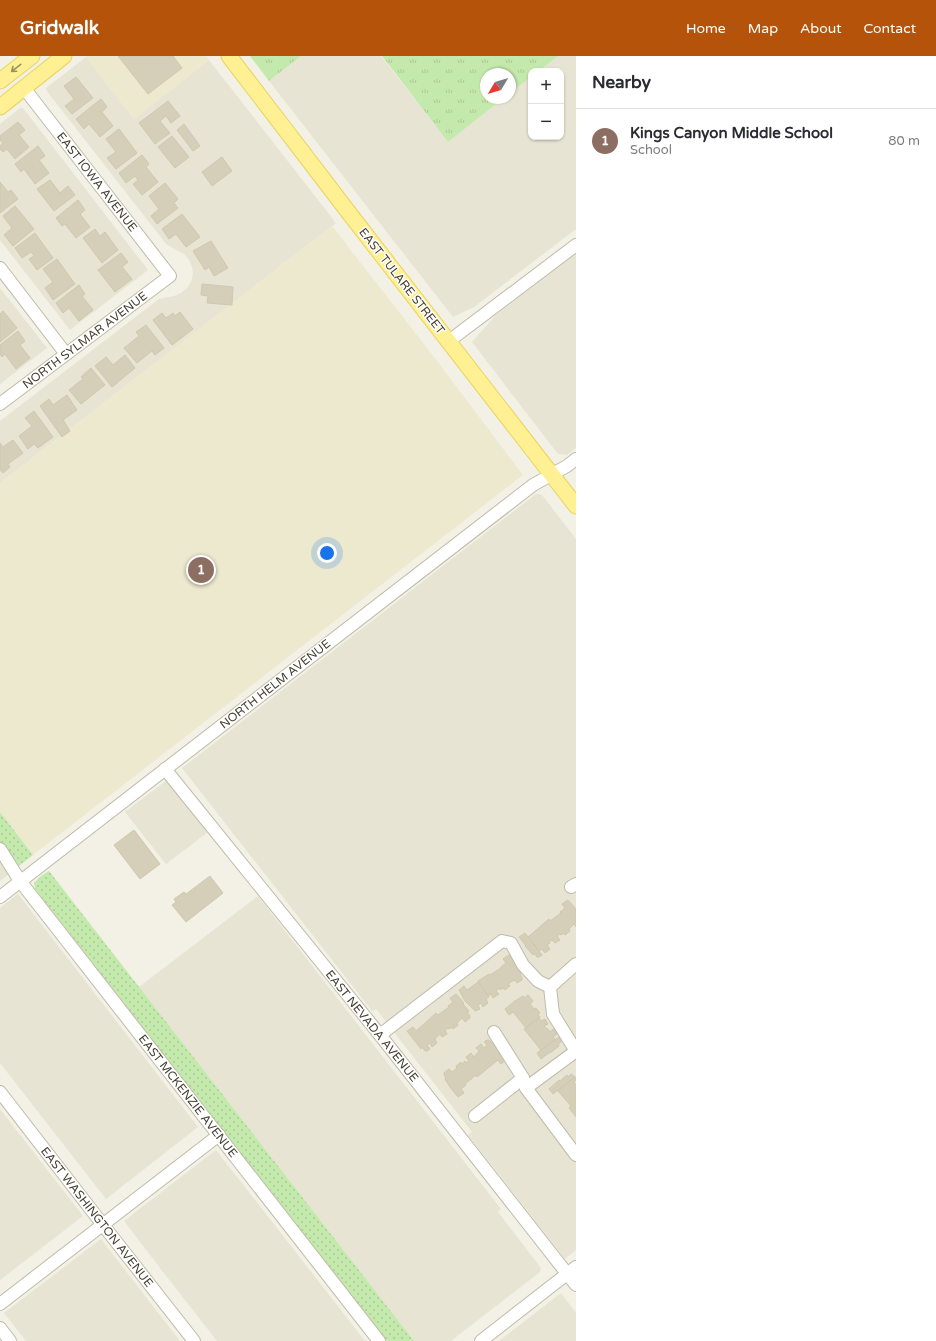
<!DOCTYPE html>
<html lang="en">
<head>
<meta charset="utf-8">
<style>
	body { margin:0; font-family:"Varela Round",sans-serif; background:#f2f2f3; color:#2b2b33 }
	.controls { position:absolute; right:12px; top:12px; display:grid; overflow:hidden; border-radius:8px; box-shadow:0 1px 3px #0004 }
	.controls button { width:36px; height:36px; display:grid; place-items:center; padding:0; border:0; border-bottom:1px solid #e1e1e2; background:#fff; color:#2b2b33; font:20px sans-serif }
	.compass { position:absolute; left:480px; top:12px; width:36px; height:36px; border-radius:50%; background:#fff; box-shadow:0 1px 3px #0004; rotate:232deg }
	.you { position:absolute; left:327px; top:497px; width:14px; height:14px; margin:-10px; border:3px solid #fff; border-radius:50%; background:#1a73e8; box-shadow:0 0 0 6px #1a73e833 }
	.badge { display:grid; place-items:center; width:26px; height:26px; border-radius:50%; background:#b45309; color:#fff; font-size:13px; font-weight:700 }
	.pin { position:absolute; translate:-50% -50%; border:2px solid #fff; box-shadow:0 1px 4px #0006 }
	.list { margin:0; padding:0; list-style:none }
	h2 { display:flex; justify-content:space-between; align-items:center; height:52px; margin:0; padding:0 16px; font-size:17px }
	h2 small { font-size:13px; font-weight:400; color:#7c7c81 }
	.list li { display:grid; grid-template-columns:26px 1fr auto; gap:12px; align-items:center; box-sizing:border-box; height:64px; padding:0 16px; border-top:1px solid #e1e1e2 }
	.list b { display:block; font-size:15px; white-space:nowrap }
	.list p { margin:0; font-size:13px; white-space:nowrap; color:#7c7c81 }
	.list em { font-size:13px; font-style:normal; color:#7c7c81 }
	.map { position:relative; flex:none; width:576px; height:1285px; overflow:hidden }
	header { display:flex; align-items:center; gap:24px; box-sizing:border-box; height:56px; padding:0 20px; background:#b45309; color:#fff }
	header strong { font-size:19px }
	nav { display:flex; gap:22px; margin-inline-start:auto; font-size:14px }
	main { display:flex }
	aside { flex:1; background:#fff }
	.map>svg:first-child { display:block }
	.residential { fill:#e7e4d3 }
	.education { fill:#ede9cf }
	.grass { fill:url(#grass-tufts) }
	.park { fill:url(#park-dots) }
	.building { fill:#d5cfba; stroke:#d0c8ad }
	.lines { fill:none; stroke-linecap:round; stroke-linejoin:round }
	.minor-casing { stroke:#bfbba8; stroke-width:14 }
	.major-casing { stroke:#e8d35f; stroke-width:17 }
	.minor { stroke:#fff; stroke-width:12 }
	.major { stroke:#fff193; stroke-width:15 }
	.oneway { stroke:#99915f }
	.labels { text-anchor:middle; stroke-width:3; stroke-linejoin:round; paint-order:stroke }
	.street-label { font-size:12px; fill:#464235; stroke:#fff }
</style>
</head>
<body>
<header>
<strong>Gridwalk</strong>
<nav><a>Home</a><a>Map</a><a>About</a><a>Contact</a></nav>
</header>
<main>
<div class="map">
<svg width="576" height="1285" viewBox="0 0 576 1285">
	<defs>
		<pattern id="grass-tufts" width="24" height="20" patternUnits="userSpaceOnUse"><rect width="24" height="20" fill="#c4e9ac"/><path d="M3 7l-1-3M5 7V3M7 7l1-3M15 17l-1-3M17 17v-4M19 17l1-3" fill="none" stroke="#aac995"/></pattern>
		<pattern id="park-dots" width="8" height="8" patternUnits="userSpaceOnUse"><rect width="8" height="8" fill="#c4e9ac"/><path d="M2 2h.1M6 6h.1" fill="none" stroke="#aac995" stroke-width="1.8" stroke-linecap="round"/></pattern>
	</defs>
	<rect width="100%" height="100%" fill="#f3f1e5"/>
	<g class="residential">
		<polygon points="301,0 381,0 448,86 504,42 510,42 510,37 531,21 531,81 561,81 561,15 539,15 558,0 576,0 576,173 474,251 453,261 269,25"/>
		<polygon points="86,1 134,63 209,4 336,167 0,427 0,365 159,243 174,240 181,237 187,232 191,226 193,218 192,211 189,204 184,198 166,188 46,34 46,32"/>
		<polygon points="20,52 23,52 148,214 70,274 0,184 0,68"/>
		<polygon points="576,197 576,392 567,399 558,398 472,286 496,259"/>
		<polygon points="0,232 47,292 0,328"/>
		<polygon points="536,438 539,438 542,439 576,483 576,1194 565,1203 468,1079 472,1076 376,953 372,955 182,712"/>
		<polygon points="167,724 208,776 166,808 125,756"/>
		<polygon points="0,786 19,810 0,825"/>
		<polygon points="18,838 198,1071 106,1143 0,1007 0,852"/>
		<polygon points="258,840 501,1153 498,1156 541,1212 540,1216 451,1285 414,1285 139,931"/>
		<polygon points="0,1053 83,1160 0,1224"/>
		<polygon points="216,1094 252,1140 365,1285 217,1285 160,1212 124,1165"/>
		<polygon points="101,1183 180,1285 26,1285 4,1257"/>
		<polygon points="561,1237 576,1257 576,1285 499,1285"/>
	</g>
	<g class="education">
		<polygon points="87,0 206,0 209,4 134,63 86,1"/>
		<polygon points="332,170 431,297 523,419 33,799 0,756 0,427"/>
	</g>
	<g class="grass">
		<polygon points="250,0 301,0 269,25"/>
		<polygon points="382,0 558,0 539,15 531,15 531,21 510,37 510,18 486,18 486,42 504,42 448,86"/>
	</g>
	<g class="park">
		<polygon points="0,756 33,799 19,810 0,786"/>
		<polygon points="49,815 414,1285 387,1285 35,833 34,827 41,820"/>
	</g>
	<g class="building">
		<polygon points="118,0 173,0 182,12 148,38"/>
		<polygon points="76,21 93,42 72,58 65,50 74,43 64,30"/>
		<polygon points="101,43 107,51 102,56 113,70 100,81 89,68 84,73 76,63"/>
		<polygon points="168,45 180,60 171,67 166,60 160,65 170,77 155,88 139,67"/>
		<polygon points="18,66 25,74 19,79 29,91 15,103 7,93 3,96 0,93 0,90 3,87 0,84 0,80"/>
		<polygon points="184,68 200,90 193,95 177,74"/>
		<polygon points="119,73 137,97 116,113 107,102 116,96 106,83"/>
		<polygon points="172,80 189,101 175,112 158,91"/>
		<polygon points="38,90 45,100 39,104 49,117 35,128 24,113 21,116 15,108"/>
		<polygon points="142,99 149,108 146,111 158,126 142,139 133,128 138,124 135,120 126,127 119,117"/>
		<polygon points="222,101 232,115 212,130 202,116"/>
		<polygon points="50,124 60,137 68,130 75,139 54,155 37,133"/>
		<polygon points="0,126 8,136 11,134 18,143 0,157"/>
		<polygon points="165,127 178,143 174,147 178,152 157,168 151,160 159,153 149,140"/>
		<polygon points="78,144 85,154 80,158 90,171 76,182 65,168 62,170 56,162"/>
		<polygon points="15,150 34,173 13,190 4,179 12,172 3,160"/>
		<polygon points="182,158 200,181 186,191 176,178 169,183 162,173"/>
		<polygon points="95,173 100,180 105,176 118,194 102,207 83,182"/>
		<polygon points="35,177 53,202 37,214 29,203 34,200 31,196 22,202 15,192"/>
		<polygon points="211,185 228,212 214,220 209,211 205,214 193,195"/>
		<polygon points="121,197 128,206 122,211 132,223 115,236 98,214"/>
		<polygon points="57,203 75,228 53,244 45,232 53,226 43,213"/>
		<polygon points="202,228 233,231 232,249 207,247 208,240 201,239"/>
		<polygon points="79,229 85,238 82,240 93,254 79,265 69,252 63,257 56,247"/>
		<polygon points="3,255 17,272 0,286 0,258"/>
		<polygon points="180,256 193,273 172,289 153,264 162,257 166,262 173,257 175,260"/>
		<polygon points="146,269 164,292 155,299 152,295 137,307 124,292 139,280 136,276"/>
		<polygon points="18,275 25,285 20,289 30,302 16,313 5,298 2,301 0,298 0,289"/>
		<polygon points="125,299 135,312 112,331 95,310 106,301 113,309"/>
		<polygon points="91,312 105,329 81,348 69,334 83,323 81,321"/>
		<polygon points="67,339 77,354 63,364 70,375 62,381 40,350 49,343 53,349"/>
		<polygon points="34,355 53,381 38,392 34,388 28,393 19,380 32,370 25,362"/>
		<polygon points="13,384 23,397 8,408 10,411 3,417 0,413 0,387 3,391"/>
		<polygon points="134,774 160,808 140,823 114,789"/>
		<polygon points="210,820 223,837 186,866 172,849 176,846 174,843 184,836 186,838"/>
		<polygon points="568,844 576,853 576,871 574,868 569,873 570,875 565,879 564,877 561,879 560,878 557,880 560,884 555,887 552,884 549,886 550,887 547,889 550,893 545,897 542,893 539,895 528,881 549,863 550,865 561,857 560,856 565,852 562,848"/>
		<polygon points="525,877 542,899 539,901 537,901 534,897 533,899 525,890 526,890 519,881"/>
		<polygon points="509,899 517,909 516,910 521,917 520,918 522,922 522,924 517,927 514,924 508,928 510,930 505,934 503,932 500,934 499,932 496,935 499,938 493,942 491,938 488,940 478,925 489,918 490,919 501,912 501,911 506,907 503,903"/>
		<polygon points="478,926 489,941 486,943 488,947 483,951 481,947 478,949 480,953 475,955 465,945 459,934 464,930 467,934"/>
		<polygon points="456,938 464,947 463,948 469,955 467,956 470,960 470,962 465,966 462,962 457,967 458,969 453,973 452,971 449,973 448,972 445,974 447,978 442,981 440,978 435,983 437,987 432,991 430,987 427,989 430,993 427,995 425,995 422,991 421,993 407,975 413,971 416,975 436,957 438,959 449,951 448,950 453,946 450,942"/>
		<polygon points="528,939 533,945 530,948 534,953 536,952 540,957 538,958 540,961 526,972 513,956 509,959 505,953 515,945 523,940 524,942"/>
		<polygon points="539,962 541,965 545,963 548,968 544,970 547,973 548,973 550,976 553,973 557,978 553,981 556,984 541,994 524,973"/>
		<polygon points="559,981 561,986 558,988 559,990 550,997 550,996 541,1003 537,997"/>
		<polygon points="487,984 489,984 492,987 493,986 507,1003 501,1008 498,1004 477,1021 476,1019 465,1028 466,1029 461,1033 464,1037 458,1041 450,1031 445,1023 446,1022 444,1019 444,1017 449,1013 452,1016 457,1012 456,1010 461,1006 462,1008 465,1005 466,1007 469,1005 466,1001 471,997 474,1001 479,995 476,992 481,988 484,992 487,989 484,986"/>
		<polygon points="571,1018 575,1021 553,1038 549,1033 559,1024 560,1025 567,1019 568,1021"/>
		<polygon points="575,1021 576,1024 574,1026 576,1029 576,1061 569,1052 571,1050 558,1035"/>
	</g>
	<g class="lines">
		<g class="minor-casing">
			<g id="minor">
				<polyline points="0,212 66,298"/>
				<polyline points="449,285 576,189"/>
				<polyline points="0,348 170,220 24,32"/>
				<polyline points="165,713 380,979 576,1229"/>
				<polyline points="0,793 20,825 379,1285"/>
				<polyline points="571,831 576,828"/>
				<polyline points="0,841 533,429 567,410 576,403"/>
				<polyline points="576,908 550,931 553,958 576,995"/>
				<polyline points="494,976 523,1022 526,1032"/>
				<polyline points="380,979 502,885 511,887 523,909 538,925 550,931"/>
				<polyline points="576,995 526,1032 576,1099"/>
				<polyline points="0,1036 103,1169 194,1285"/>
				<polyline points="475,1060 523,1022"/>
				<polyline points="0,1248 219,1079"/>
				<polyline points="0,1272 10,1285"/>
				<polyline points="481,1285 576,1211"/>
			</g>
		</g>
		<g class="major-casing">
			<g id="major">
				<polyline points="229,0 356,166 576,450"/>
				<polyline points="0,25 32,0"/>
				<polyline points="0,51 64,0"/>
			</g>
		</g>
		<use href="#minor" class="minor"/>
		<use href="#major" class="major"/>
	</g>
	<defs><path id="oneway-shaft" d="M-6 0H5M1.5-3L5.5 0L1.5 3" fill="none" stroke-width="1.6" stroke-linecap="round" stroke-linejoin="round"/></defs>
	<use class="oneway" href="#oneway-shaft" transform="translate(16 12) rotate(142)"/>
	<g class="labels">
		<g class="street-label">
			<text transform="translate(97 126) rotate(52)" y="4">EAST IOWA AVENUE</text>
			<text transform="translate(402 225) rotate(52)" y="4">EAST TULARE STREET</text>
			<text transform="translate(85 284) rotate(-37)" y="4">NORTH SYLMAR AVENUE</text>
			<text transform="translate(275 628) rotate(-38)" y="4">NORTH HELM AVENUE</text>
			<text transform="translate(372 970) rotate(51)" y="4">EAST NEVADA AVENUE</text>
			<text transform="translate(188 1040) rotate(52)" y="4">EAST MCKENZIE AVENUE</text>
			<text transform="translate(97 1161) rotate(52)" y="4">EAST WASHINGTON AVENUE</text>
		</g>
	</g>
</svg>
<div class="controls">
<button>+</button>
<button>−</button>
</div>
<svg class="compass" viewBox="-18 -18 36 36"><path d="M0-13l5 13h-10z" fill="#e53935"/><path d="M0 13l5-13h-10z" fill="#7c7c81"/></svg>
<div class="you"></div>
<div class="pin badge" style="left:201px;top:514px;background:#8d6e63">1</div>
</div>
<aside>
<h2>Nearby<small></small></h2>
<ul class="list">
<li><span class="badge" style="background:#8d6e63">1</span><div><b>Kings Canyon Middle School</b><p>School</p></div><em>80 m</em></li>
</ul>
</aside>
</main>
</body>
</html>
